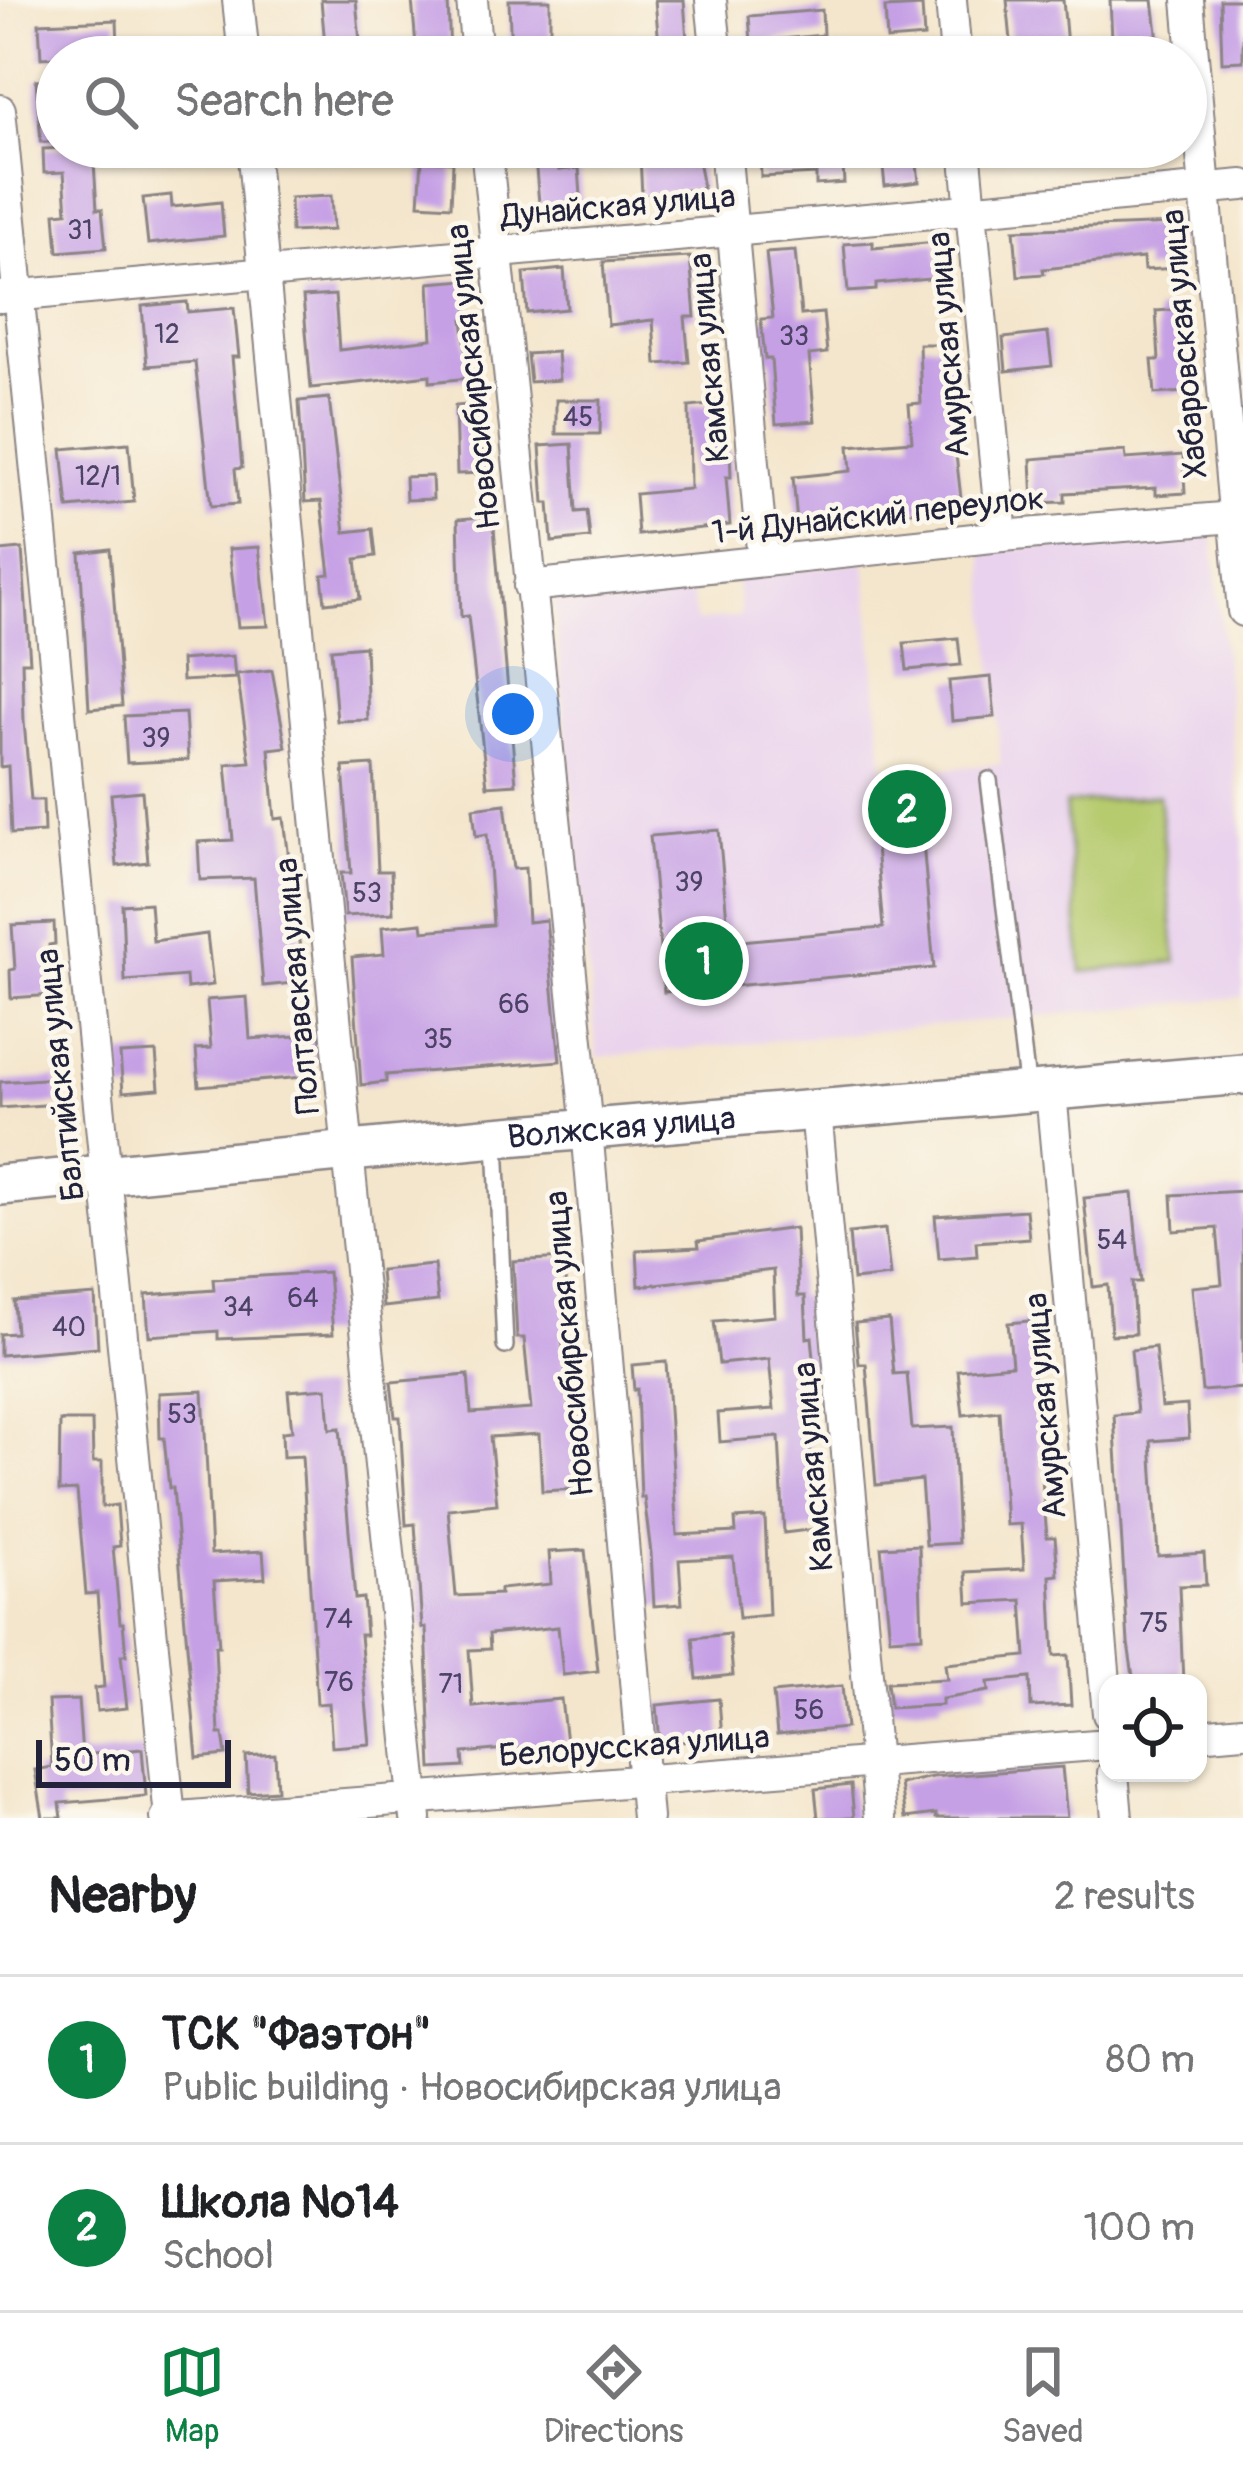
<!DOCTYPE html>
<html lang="en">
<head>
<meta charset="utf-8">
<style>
	body { margin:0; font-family:Pangolin,sans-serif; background:#f2f2f2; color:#202124 }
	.controls { position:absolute; right:36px; bottom:36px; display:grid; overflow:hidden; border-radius:24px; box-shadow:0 3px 9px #0004 }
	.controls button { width:108px; height:108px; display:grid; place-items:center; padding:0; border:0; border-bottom:3px solid #e0e0e0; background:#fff; color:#202124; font:60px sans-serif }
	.scale { position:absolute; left:36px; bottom:30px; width:195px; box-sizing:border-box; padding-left:12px; border:6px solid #22223b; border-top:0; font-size:33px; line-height:42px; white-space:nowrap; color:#22223b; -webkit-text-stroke:9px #fbf7ec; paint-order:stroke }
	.you { position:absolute; left:513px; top:714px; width:42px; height:42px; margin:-30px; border:9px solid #fff; border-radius:50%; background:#1a73e8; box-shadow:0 0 0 18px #1a73e833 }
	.badge { display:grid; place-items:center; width:78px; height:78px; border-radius:50%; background:#0b8043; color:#fff; font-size:39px; font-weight:700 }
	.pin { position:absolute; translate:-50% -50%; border:6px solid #fff; box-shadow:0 3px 12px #0006 }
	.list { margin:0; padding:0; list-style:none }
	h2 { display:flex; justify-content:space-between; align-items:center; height:156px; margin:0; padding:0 48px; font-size:51px }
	h2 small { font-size:39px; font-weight:400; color:#757577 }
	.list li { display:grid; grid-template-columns:78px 1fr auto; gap:36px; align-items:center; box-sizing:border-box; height:168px; padding:0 48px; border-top:3px solid #e0e0e0 }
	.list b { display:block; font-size:45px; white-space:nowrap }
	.list p { margin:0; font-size:39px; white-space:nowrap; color:#757577 }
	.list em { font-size:39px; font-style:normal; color:#757577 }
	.icon { flex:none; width:66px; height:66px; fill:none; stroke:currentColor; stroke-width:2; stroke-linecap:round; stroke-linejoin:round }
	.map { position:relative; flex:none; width:1243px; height:1818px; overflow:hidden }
	.search { position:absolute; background:#fff; box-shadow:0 3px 9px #0004; left:36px; right:36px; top:36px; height:132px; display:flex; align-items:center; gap:30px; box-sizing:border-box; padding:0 42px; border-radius:66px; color:#757577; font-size:45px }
	.sheet { height:492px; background:#fff }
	nav { display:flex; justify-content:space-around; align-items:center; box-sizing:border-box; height:168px; border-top:3px solid #e0e0e0; background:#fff; font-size:33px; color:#757577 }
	nav a { display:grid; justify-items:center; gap:6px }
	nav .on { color:#0b8043 }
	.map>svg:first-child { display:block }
	.built { fill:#e9d2ed }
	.green { fill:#b6ca6e; stroke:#6c7654; stroke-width:3 }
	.building { fill:#c6a0e5 }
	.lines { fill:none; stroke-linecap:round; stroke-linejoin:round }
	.service-casing { stroke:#8b8484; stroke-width:20 }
	.minor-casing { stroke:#8b8484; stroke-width:34 }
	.tertiary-casing { stroke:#8b8484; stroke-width:44 }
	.service { stroke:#fff; stroke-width:15 }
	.minor { stroke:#fff; stroke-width:30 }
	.tertiary { stroke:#fff; stroke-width:39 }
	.labels { text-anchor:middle; stroke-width:9; stroke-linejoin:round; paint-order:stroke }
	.number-label { font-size:27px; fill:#4b4266 }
	.street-label { font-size:33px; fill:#22223b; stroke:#fbf7ec }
</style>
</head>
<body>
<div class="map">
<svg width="1243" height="1818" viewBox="0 0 1243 1818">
	<rect width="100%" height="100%" fill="#fbf7ec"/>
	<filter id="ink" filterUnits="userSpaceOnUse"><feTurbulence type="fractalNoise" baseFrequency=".00833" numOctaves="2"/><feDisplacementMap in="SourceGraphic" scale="24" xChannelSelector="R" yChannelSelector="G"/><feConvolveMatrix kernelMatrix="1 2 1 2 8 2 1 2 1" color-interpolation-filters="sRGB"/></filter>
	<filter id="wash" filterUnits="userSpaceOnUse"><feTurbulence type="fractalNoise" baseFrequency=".004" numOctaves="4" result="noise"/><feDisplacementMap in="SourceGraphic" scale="48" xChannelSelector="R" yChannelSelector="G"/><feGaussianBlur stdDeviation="2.7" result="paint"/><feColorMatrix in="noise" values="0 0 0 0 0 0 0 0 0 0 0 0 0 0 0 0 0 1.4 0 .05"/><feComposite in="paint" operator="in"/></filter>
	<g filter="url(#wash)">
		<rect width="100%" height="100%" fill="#f4e6cc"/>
		<polygon class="built" points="1212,533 1243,844 1243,997 597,1057 554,595 690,581 696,622 741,616 736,576 865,562 884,773 1001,764 983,552"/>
		<polygon class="green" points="1159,795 1176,962 1082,972 1065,804"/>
		<g id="blocks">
			<g class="building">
				<polygon points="321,0 356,0 360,42 325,45"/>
				<polygon points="412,0 448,0 450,57 417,57"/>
				<polygon points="509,0 550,0 550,57 511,57"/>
				<polygon points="655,0 684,0 688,54 660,56"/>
				<polygon points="1007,0 1063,0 1067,46 1012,51"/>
				<polygon points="1110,0 1153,0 1160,57 1113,57"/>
				<polygon points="1220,0 1243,0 1243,61 1222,62"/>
				<polygon points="922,6 924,37 887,40 885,8"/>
				<polygon points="822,10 823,35 751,42 749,16"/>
				<polygon points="117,20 118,47 70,50 70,56 41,58 39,23"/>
				<polygon points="57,78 57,142 41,142 36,80"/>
				<polygon points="93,147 97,209 102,209 106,248 58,252 55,213 67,212 64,172 44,173 43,149"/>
				<polygon points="534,147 558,147 559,170 579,168 582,210 540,214"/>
				<polygon points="915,147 919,182 885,186 881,149"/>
				<polygon points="806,148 842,148 844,183 816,185 816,174 761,177 760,150"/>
				<polygon points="668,154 668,159 697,154 703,188 642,196 640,156"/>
				<polygon points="422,160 453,162 451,206 419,204"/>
				<polygon points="171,195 172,207 221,202 224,236 148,244 143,198"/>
				<polygon points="331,196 333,230 291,232 290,198"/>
				<polygon points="1176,224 1178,268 1144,270 1143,258 1043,269 1044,274 1018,276 1014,230"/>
				<polygon points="873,242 873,248 937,242 940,278 876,284 876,290 848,292 844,244"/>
				<polygon points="795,251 801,315 823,313 827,353 809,355 815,421 776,424 771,359 765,359 761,319 773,318 766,253"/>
				<polygon points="690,257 695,317 685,317 689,362 656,364 653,320 608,325 603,262"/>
				<polygon points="564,269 567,309 527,313 524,273"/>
				<polygon points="466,280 468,319 463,319 469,378 430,382 430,375 311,388 303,297 335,295 339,350 432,339 429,283"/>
				<polygon points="187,302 188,312 234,308 239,357 232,357 242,468 235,469 238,504 211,506 195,362 147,366 142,306"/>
				<polygon points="1186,309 1187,330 1182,330 1186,392 1155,394 1152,360 1159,360 1156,311"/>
				<polygon points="1048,333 1052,366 1006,371 1003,338"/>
				<polygon points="919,344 948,344 949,368 946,368 962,507 797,523 793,477 851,471 849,446 912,441 909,404 921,403"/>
				<polygon points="557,352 559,380 530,382 527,354"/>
				<polygon points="329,398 345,532 373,529 376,556 356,559 360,599 325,603 322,575 330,574 321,501 305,502 299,401"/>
				<polygon points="556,400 601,400 600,434 556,434"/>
				<polygon points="478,404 486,473 457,474 455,406"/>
				<polygon points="720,404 724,451 730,451 731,477 726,477 730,525 638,535 635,494 690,489 689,407"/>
				<polygon points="129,443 134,502 68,508 62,449"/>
				<polygon points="572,444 576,512 587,511 590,538 552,542 549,503 544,503 540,446"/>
				<polygon points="1125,451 1126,459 1183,455 1185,493 1156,495 1156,488 1065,493 1065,502 1033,503 1031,459"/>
				<polygon points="432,476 433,499 406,500 405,477"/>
				<polygon points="493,516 516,784 487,786 468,616 461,617 458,519"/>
				<polygon points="259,547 268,626 238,627 229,549"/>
				<polygon points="22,549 30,662 22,662 24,722 31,800 43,800 44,832 11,834 8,766 0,767 0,551"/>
				<polygon points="110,549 122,706 89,709 80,553"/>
				<polygon points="958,638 961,665 907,670 904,643"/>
				<polygon points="365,646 368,720 337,721 331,649"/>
				<polygon points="233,656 235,678 182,681 181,660"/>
				<polygon points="272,670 286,747 269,749 275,819 284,818 304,982 263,986 254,878 200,880 198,842 233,840 226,764 250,762 237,674"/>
				<polygon points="991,677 995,717 952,721 949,681"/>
				<polygon points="185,713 188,760 127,763 124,716"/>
				<polygon points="373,765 378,871 391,871 393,913 345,916 341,873 351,873 343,767"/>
				<polygon points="142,791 148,862 117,866 111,794"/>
				<polygon points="505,804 513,869 525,868 528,922 546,920 560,1061 386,1075 386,1082 361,1085 352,957 384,954 382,927 422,923 423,931 493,925 487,834 476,836 473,808"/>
				<polygon points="719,830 729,942 883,928 875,835 922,831 934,968 664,992 650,836"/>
				<polygon points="150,903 153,941 207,934 213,985 187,988 186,976 125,981 122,905"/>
				<polygon points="54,923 55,944 49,945 52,995 11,998 10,970 15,969 12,925"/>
				<polygon points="247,997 250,1039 313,1035 315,1076 199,1086 196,1049 211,1048 207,1000"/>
				<polygon points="156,1052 159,1089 123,1092 120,1054"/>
				<polygon points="56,1078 58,1104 0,1108 0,1082"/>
				<polygon points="1243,1191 1243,1388 1202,1391 1192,1287 1222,1284 1217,1228 1174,1231 1172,1195"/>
				<polygon points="1132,1193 1141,1282 1132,1282 1135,1334 1111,1335 1108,1285 1093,1287 1084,1198"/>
				<polygon points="1026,1210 1029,1238 976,1242 977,1256 939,1259 935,1216"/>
				<polygon points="795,1228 798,1296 805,1296 807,1338 812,1337 815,1369 804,1370 816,1529 784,1533 779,1437 720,1442 718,1413 774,1409 769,1359 719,1364 714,1321 775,1316 773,1270 639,1286 637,1250 699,1247 698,1241"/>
				<polygon points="885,1229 890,1276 853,1280 849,1233"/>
				<polygon points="564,1258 568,1335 562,1336 569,1405 576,1405 579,1431 575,1432 578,1489 542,1491 539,1434 490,1437 497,1504 448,1509 456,1596 500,1594 500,1589 551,1584 549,1552 585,1550 598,1671 563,1675 558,1627 489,1634 490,1649 469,1650 473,1707 561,1699 566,1743 463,1753 464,1767 432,1769 426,1628 422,1628 415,1524 406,1525 400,1417 395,1417 391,1382 468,1375 471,1413 531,1409 524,1338 517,1338 513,1261"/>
				<polygon points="434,1265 438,1301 383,1307 380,1270"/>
				<polygon points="328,1272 333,1334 218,1339 218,1331 149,1336 146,1295 214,1290 213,1279"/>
				<polygon points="95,1295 98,1347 0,1355 0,1334 16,1333 14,1301"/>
				<polygon points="889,1320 894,1374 907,1373 912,1429 953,1427 958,1543 926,1545 921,1480 876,1485 866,1364 859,1364 855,1323"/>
				<polygon points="1039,1320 1042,1352 1031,1353 1047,1537 1055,1537 1058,1575 1050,1576 1054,1656 1068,1655 1071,1705 1031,1707 1030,1678 988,1682 989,1691 942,1699 942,1705 890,1708 887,1682 947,1679 945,1664 1026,1656 1022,1600 968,1603 966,1572 1024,1569 1021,1524 1006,1525 999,1411 963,1415 958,1370 1012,1365 1008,1323"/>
				<polygon points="1155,1347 1161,1407 1187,1405 1189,1438 1151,1441 1158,1556 1204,1553 1206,1585 1179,1586 1183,1683 1134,1683 1128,1643 1114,1415 1137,1413 1131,1350"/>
				<polygon points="666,1362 677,1535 736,1532 735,1519 765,1517 769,1615 739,1618 733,1557 679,1560 682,1604 654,1606 651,1553 644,1497 641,1498 637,1389 634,1390 632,1365"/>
				<polygon points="327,1388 330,1429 340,1428 355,1599 363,1598 366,1635 360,1635 370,1744 332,1747 329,1703 317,1704 302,1456 283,1457 282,1432 292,1431 288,1391"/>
				<polygon points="203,1391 211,1554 263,1551 265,1578 214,1581 219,1646 215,1646 219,1734 223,1734 226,1755 197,1758 173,1488 169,1488 164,1438 160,1438 159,1393"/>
				<polygon points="60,1421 92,1421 93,1462 102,1462 102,1507 117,1505 120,1546 113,1547 120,1623 123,1623 126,1655 121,1655 127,1708 97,1711 95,1688 104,1687 97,1593 86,1594 77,1490 59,1491"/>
				<polygon points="919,1545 922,1636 890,1638 881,1547"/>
				<polygon points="729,1634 733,1675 697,1679 693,1638"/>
				<polygon points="842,1686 846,1728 777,1735 773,1693"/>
				<polygon points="719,1699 722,1738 660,1744 657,1705"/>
				<polygon points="78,1700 82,1755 142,1749 146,1796 60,1803 62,1818 43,1818 35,1770 52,1767 48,1701"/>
				<polygon points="275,1754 277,1790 248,1792 246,1756"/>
				<polygon points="1062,1767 1067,1818 936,1818 936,1814 905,1818 900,1784 932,1777"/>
				<polygon points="851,1785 854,1818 818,1818 815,1789"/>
			</g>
		</g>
	</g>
	<g filter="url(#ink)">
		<use href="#blocks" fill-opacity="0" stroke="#8b8484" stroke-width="3"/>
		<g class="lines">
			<g class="service-casing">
				<g id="service">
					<polyline points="989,780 1028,1091"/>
					<polyline points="496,1140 505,1346"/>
				</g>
			</g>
			<g class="minor-casing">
				<g id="minor">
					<polyline points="238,0 244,57"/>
					<polyline points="472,0 477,57"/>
					<polyline points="711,0 717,57"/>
					<polyline points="951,0 956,57"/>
					<polyline points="1188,0 1243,611"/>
					<polyline points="0,110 170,1818"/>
					<polyline points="252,147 348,1152 416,1818"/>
					<polyline points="486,147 587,1129 647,1818"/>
					<polyline points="725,147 763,561"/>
					<polyline points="965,147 1002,536"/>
					<polyline points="0,297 1243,185"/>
					<polyline points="529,586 1002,536 1234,517"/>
					<polyline points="1051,1092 1108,1714"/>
					<polyline points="816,1110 880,1818"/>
					<polyline points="1198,1735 1243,1731"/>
					<polyline points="1113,1773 1117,1818"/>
					<polyline points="166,1818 1108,1744"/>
				</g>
			</g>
			<g class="tertiary-casing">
				<g id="tertiary">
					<path id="s1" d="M0,1185L495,1137L1243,1074"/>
				</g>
			</g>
			<use href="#service" class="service"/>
			<use href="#minor" class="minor"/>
			<use href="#tertiary" class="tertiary"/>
		</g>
	</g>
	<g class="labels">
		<g class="number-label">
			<text x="80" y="239">31</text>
			<text x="167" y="343">12</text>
			<text x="794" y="345">33</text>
			<text x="578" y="426">45</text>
			<text x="98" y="485">12/1</text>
			<text x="156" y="747">39</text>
			<text x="689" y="891">39</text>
			<text x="367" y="902">53</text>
			<text x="514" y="1013">66</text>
			<text x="438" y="1048">35</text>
			<text x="1112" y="1249">54</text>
			<text x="303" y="1307">64</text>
			<text x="238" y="1316">34</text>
			<text x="69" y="1336">40</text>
			<text x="182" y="1423">53</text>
			<text x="338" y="1628">74</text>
			<text x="1154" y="1632">75</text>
			<text x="339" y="1691">76</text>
			<text x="451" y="1693">71</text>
			<text x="809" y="1719">56</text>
		</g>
		<g class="street-label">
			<text transform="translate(618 205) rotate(-5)" y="12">Дунайская улица</text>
			<text transform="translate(1183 344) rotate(-95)" y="12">Хабаровская улица</text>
			<text transform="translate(947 345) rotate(-95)" y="12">Амурская улица</text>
			<text transform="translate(708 358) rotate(-95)" y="12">Камская улица</text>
			<text transform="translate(472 377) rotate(-96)" y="12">Новосибирская улица</text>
			<text transform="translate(878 514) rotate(-6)" y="12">1-й Дунайский переулок</text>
			<text transform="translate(296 986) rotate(-95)" y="12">Полтавская улица</text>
			<text transform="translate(59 1075) rotate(-96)" y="12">Балтийская улица</text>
			<text dy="12" stroke="none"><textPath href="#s1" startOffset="624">Волжская улица</textPath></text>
			<text transform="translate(568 1344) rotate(-95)" y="12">Новосибирская улица</text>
			<text transform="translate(1044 1406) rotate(-95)" y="12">Амурская улица</text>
			<text transform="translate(812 1467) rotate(-95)" y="12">Камская улица</text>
			<text transform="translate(634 1745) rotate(-4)" y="12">Белорусская улица</text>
		</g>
	</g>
</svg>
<div class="controls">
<button><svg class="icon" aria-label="locate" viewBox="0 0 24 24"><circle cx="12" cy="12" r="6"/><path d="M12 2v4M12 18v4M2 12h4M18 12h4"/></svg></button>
</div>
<div class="scale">50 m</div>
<div class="you"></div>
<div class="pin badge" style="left:704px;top:961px">1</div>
<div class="pin badge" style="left:907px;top:809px">2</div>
<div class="search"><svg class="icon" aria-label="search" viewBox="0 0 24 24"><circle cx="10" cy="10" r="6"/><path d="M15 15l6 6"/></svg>Search here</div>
</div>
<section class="sheet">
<h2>Nearby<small>2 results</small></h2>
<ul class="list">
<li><span class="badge">1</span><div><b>ТСК &quot;Фаэтон&quot;</b><p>Public building · Новосибирская улица</p></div><em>80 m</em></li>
<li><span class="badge">2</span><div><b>Школа №14</b><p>School</p></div><em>100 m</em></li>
</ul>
</section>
<nav>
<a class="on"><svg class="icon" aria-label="map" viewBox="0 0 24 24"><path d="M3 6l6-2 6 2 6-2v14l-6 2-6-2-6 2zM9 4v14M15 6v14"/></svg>Map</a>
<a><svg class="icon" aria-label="directions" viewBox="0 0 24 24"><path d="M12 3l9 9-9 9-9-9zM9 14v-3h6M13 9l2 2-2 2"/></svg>Directions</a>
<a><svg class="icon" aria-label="saved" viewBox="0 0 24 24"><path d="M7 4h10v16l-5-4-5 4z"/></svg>Saved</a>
</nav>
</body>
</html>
